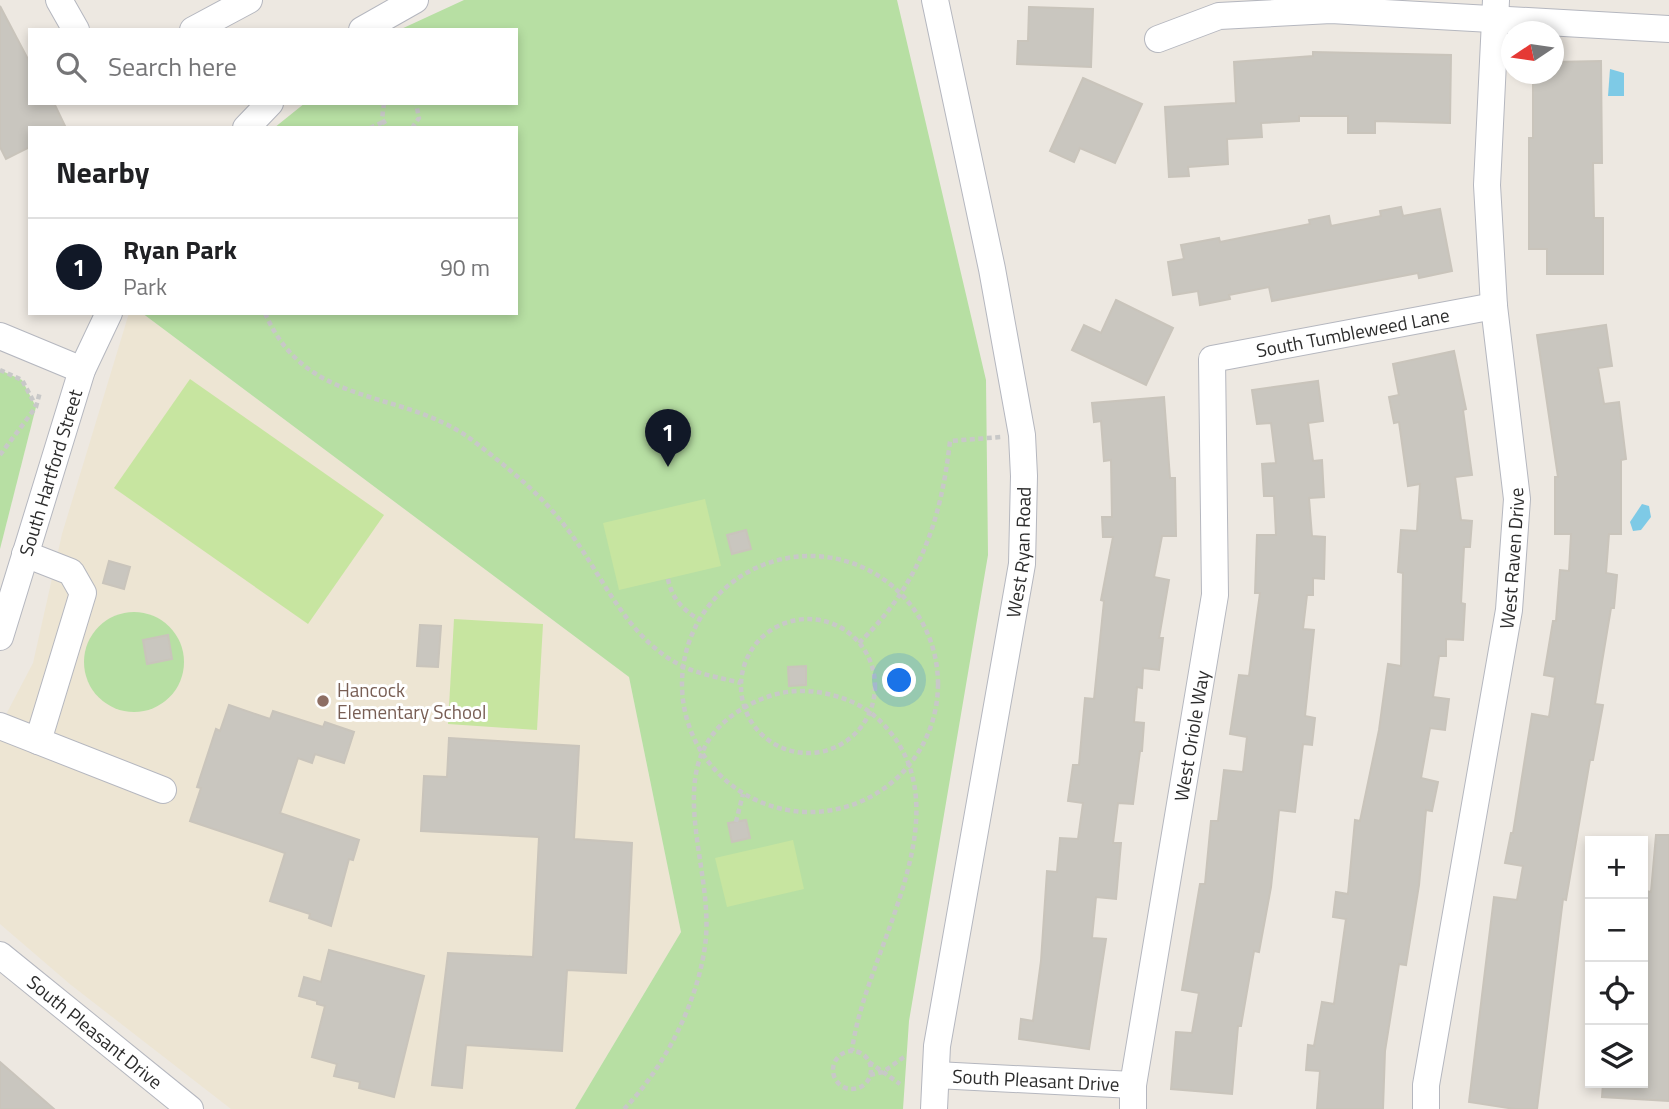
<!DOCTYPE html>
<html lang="en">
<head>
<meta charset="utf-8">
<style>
	body { margin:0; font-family:"Titillium Web",sans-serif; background:#f2f2f2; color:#202124 }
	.controls { position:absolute; right:21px; bottom:21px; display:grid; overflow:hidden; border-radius:0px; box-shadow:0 4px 10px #0003 }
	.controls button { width:63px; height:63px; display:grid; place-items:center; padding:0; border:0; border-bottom:2px solid #e0e0e0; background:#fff; color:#202124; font:35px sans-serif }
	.compass { position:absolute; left:1501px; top:21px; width:63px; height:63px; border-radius:50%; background:#fff; box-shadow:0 4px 10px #0003; rotate:257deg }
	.you { position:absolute; left:900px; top:681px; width:24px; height:24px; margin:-18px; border:5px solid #fff; border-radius:50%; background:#1a73e8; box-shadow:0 0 0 10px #1a73e833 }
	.badge { display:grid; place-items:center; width:46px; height:46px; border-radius:50%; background:#111827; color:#fff; font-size:23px; font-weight:700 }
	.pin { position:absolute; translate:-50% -58px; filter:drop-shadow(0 2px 4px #0008) }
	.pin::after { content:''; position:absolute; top:37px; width:24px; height:21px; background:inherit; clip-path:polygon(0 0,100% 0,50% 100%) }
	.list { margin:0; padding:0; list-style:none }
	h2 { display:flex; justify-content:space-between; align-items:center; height:91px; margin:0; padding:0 28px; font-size:30px }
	h2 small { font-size:23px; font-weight:400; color:#757577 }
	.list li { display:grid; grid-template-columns:46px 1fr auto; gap:21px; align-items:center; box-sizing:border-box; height:98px; padding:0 28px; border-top:2px solid #e0e0e0 }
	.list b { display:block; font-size:26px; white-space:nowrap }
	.list p { margin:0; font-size:23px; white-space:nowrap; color:#757577 }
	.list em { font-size:23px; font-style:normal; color:#757577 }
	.icon { flex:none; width:38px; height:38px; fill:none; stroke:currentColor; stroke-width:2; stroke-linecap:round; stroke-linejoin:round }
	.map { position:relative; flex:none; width:1669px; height:1109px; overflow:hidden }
	.search { position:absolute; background:#fff; box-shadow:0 4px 10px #0003; left:28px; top:28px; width:490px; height:77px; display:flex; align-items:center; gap:18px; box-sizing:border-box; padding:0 24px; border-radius:0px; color:#757577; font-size:26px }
	.panel { position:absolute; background:#fff; box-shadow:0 4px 10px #0003; left:28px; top:126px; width:490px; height:189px; border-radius:0px }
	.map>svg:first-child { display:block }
	.education { fill:#ede5d3 }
	.green { fill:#b7dfa3 }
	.pitch { fill:#c7e5a0 }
	.water { fill:#7ecae6 }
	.building { fill:#c9c6bf; stroke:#c9c4bb; stroke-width:2 }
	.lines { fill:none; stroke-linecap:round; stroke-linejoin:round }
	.minor-casing { stroke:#b5b7bf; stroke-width:28 }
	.path { stroke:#c8c8c8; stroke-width:4.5; stroke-dasharray:5 3.5; stroke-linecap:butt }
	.minor { stroke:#fff; stroke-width:26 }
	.education-dot { fill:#8d6e63; stroke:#fff; stroke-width:2.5 }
	.labels { text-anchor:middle; stroke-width:6; stroke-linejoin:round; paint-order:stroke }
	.street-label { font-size:19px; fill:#2d2d2d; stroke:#fff }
	.education-label { font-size:19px; fill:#785e54; stroke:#fff; text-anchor:start }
</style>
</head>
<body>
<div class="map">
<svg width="1669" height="1109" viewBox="0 0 1669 1109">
	<rect width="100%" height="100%" fill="#ede8e1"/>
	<polygon class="education" points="129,313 142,313 629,677 681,932 575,1109 231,1109 71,985 0,924 0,726 33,663 62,534"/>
	<g class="green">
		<polygon points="464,0 897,0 986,380 988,555 909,1021 903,1109 575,1109 681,932 629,677 142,313 516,313 516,128 274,128 305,103 516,103 516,30 399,30"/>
		<polygon points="0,370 22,380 36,407 0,549"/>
		<circle cx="134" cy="662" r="50"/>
	</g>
	<g class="pitch">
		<polygon points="190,379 384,515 308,624 114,488"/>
		<polygon points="705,499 721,566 619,590 603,523"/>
		<polygon points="454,619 543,624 537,730 448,724"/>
		<polygon points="793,840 804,889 727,907 715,858"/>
	</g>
	<g class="water">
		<polygon points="1610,69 1624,73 1624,96 1608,96"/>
		<polygon points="1642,504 1649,506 1651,517 1641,530 1633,531 1630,522"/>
	</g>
	<g class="building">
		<polygon points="0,6 30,63 30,103 54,103 66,128 30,128 30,147 6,159 0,147"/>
		<polygon points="1029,7 1093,9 1091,67 1017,64 1018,41 1028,41"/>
		<polygon points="1313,52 1451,55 1450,123 1375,121 1375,133 1348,133 1348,116 1299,116 1299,121 1261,123 1262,137 1227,139 1228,164 1188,167 1189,176 1169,177 1165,107 1236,103 1234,62 1313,56"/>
		<polygon points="1601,61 1602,163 1593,163 1594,218 1603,218 1603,274 1547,274 1547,249 1529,249 1529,138 1533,138 1533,74 1553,74 1553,62"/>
		<polygon points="1083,78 1142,104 1115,163 1080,148 1074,162 1050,151"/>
		<polygon points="1401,207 1403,216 1440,209 1452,271 1419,278 1418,273 1272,301 1269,287 1229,295 1230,299 1200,305 1198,291 1173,295 1168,262 1184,259 1181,245 1219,238 1220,242 1310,224 1309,220 1329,216 1331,226 1381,216 1380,211"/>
		<polygon points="1116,300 1173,328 1146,385 1072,350 1084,325 1101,333"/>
		<polygon points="1606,325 1612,366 1598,368 1604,404 1619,402 1626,459 1621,460 1621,534 1609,534 1606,573 1617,575 1614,608 1611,608 1595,704 1603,705 1593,760 1590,760 1566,900 1563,899 1537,1109 1515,1109 1469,1102 1494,897 1517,900 1523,866 1505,863 1511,833 1513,833 1532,714 1549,717 1555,677 1544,675 1553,621 1556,621 1560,570 1569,571 1571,534 1555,534 1555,477 1558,477 1537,335"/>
		<polygon points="1454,351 1466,409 1463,410 1472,475 1455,477 1461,520 1472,521 1470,547 1464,547 1461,603 1465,604 1463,640 1446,639 1446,656 1439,656 1433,697 1449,699 1445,730 1430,728 1421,778 1438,782 1432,811 1426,810 1419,885 1406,965 1399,964 1385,1051 1383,1109 1317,1109 1320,1071 1306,1070 1308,1045 1314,1046 1322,1002 1334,1004 1346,919 1333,917 1336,892 1348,894 1355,820 1360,821 1379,730 1388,664 1401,666 1403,573 1398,572 1401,530 1417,531 1420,484 1408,486 1399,422 1394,423 1389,397 1399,395 1393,364"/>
		<polygon points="1318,381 1323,421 1308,423 1313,461 1322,460 1324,497 1309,498 1312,536 1325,537 1324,579 1313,578 1313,595 1307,595 1303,629 1314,630 1305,716 1315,718 1312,745 1303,744 1295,812 1279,810 1271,887 1259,952 1254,951 1241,1026 1238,1026 1232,1094 1171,1089 1176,1032 1192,1033 1199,993 1182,990 1200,884 1205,884 1211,821 1218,821 1224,770 1243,772 1247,737 1230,734 1239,675 1249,676 1260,593 1255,593 1257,535 1276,535 1274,496 1264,496 1262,464 1276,463 1271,423 1257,424 1252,390"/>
		<polygon points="1164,397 1170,478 1175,478 1176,536 1162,536 1154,577 1169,580 1159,638 1163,638 1159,670 1143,668 1142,688 1137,687 1134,722 1144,723 1142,751 1140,751 1133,804 1118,803 1113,843 1121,843 1116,899 1096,897 1092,938 1106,939 1089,1049 1019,1039 1021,1019 1033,1021 1041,961 1047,871 1057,872 1060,838 1078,839 1083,803 1068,801 1073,765 1079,765 1085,698 1094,699 1104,601 1101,600 1113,537 1103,537 1102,517 1112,517 1111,460 1104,461 1101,421 1094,422 1092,403"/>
		<polygon points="746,530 751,549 732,554 727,535"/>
		<polygon points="109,561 130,567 124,589 103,583"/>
		<polygon points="420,625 441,626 438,667 417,666"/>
		<polygon points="168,635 172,659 147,664 143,640"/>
		<polygon points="806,666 806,685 789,686 788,667"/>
		<polygon points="229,705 270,719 273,711 323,727 325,722 354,732 344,763 315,754 312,763 298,758 280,813 359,840 353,860 349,859 331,926 309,918 310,914 270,901 285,853 190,821 201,788 197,787 216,729 220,731"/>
		<polygon points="449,738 579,746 574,839 632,843 626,973 567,970 562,1051 466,1045 462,1088 432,1085 448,953 533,957 539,837 421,831 424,776 447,777"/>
		<polygon points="746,820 750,838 732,842 728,823"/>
		<polygon points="1656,835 1669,835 1669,1101 1602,1097 1603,1083 1643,1083 1643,922 1646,891 1651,892"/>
		<polygon points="329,950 424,976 394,1097 359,1088 360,1082 334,1076 337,1064 312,1057 325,1006 317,1004 317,1001 299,996 304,977 321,982"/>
		<polygon points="0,1062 54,1109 0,1109"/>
	</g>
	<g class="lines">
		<g class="minor-casing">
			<g id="minor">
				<polyline points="59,0 76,30"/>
				<polyline points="193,30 249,0"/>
				<polyline points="362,30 415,0"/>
				<polyline points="1158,39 1219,16 1331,10 1669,29"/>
				<polyline points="246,128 270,103"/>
				<polyline points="0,336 82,370"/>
				<polyline points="25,554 71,572 83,593 38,741"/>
				<path id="s1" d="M0,637L82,370L109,313"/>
				<polyline points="0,726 163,790"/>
				<path id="s2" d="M0,955L190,1109"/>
				<path id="s3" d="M936,1075L1133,1085"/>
				<path id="s4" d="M934,1109L937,1046L1022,564L1024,476L1022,435L992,269L935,0"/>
				<path id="s5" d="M1133,1109V1085L1215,595L1212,359L1494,306"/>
				<path id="s6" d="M1426,1109V1085L1509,610L1517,499L1494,306L1487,185L1496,0"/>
			</g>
		</g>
		<g class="path">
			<polyline points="384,103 382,119 388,128"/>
			<polyline points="370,128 383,122"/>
			<polyline points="412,128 419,118 416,103"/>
			<path d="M265,313C308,412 404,386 476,443C503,464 532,487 555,514C600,564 620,636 684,667C702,675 722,678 741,683"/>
			<polyline points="0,370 22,380 36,406"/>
			<polyline points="0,455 36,407 40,392"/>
			<circle cx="810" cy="684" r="128"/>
			<path d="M668,579C672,599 683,610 700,620"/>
			<circle cx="808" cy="686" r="67"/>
			<path d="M859,643C919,585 941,522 950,441L1001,437"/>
			<polyline points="736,822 743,794"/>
			<circle cx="852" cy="1070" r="19"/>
			<polyline points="869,1062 900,1084"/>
			<polyline points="870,1075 883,1072 904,1057"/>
			<path d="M624,1109C664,1068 697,1004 705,946C717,863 650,757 749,705C782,687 815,687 850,701C868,708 883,722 894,737C959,826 863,957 852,1051"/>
		</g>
		<use href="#minor" class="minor"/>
	</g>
	<circle class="education-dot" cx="323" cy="701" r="7"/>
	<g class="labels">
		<g class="street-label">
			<text dy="7" stroke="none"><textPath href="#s5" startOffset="900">South Tumbleweed Lane</textPath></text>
			<text dy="7" stroke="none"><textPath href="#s1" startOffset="172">South Hartford Street</textPath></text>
			<text dy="7" stroke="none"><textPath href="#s4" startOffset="564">West Ryan Road</textPath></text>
			<text dy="7" stroke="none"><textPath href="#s6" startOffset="558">West Raven Drive</textPath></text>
			<text dy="7" stroke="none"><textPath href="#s5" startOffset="378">West Oriole Way</textPath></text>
			<text dy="7" stroke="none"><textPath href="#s2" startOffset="122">South Pleasant Drive</textPath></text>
			<text dy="7" stroke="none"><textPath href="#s3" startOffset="100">South Pleasant Drive</textPath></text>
		</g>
		<g class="education-label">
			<text x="337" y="697">Hancock<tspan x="337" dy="22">Elementary School</tspan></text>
		</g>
	</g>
</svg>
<div class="controls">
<button>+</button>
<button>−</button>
<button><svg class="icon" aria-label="locate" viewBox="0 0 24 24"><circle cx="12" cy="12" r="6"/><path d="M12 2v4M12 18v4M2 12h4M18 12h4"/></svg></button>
<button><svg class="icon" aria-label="layers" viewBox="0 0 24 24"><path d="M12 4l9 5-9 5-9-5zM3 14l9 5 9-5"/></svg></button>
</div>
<svg class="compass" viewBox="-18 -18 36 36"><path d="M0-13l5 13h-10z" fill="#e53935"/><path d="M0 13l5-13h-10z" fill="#757577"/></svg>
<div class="you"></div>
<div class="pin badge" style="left:668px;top:467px">1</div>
<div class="search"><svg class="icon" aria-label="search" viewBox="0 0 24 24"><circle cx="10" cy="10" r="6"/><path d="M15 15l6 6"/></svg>Search here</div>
<section class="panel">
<h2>Nearby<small></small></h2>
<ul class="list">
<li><span class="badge">1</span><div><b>Ryan Park</b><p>Park</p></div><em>90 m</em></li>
</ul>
</section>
</div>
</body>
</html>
